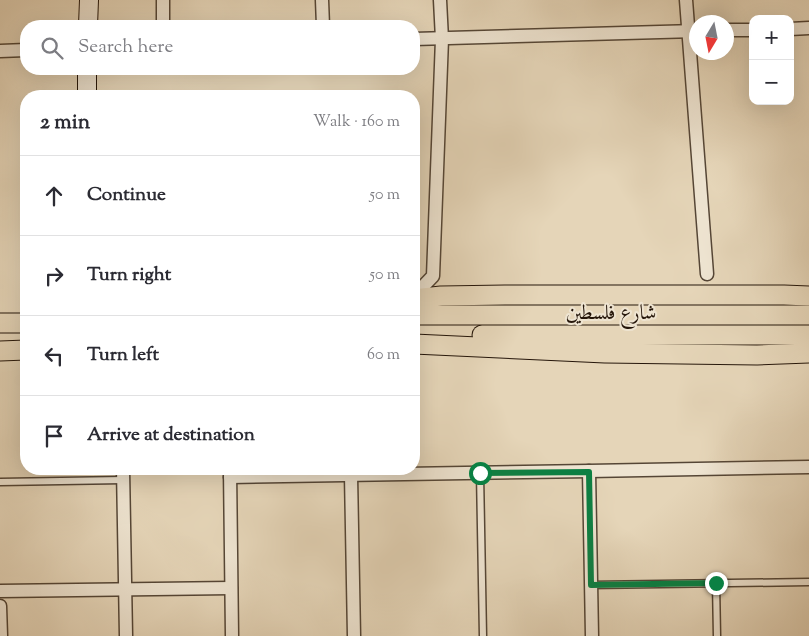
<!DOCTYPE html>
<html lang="en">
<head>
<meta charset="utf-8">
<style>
	body { margin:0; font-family:"Sorts Mill Goudy",Amiri,serif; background:#f7f7f7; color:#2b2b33 }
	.controls { position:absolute; right:15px; top:15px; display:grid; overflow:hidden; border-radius:10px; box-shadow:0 5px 20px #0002 }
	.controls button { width:45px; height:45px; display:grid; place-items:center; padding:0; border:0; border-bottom:1px solid #e1e1e2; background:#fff; color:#2b2b33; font:25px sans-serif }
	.compass { position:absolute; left:689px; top:15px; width:45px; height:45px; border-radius:50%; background:#fff; box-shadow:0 5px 20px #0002; rotate:190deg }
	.stop { position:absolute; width:15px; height:15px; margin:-11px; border:4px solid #0b8043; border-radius:50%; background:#fff }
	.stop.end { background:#0b8043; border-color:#fff; box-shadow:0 1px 5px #0008 }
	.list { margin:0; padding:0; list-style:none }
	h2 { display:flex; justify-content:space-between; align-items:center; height:65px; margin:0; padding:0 20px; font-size:21px }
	h2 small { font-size:16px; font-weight:400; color:#7c7c81 }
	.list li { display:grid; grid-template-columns:32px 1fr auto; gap:15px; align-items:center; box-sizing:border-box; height:80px; padding:0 20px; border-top:1px solid #e1e1e2 }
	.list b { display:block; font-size:19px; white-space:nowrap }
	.list em { font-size:16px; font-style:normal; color:#7c7c81 }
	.icon { flex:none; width:28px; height:28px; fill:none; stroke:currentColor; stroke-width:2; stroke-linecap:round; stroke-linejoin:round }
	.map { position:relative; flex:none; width:809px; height:636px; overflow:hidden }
	.search { position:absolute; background:#fff; box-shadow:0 5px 20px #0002; left:20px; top:20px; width:400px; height:55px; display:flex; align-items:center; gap:12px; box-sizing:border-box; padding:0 18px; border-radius:20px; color:#7c7c81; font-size:19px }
	.panel { position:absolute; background:#fff; box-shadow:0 5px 20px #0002; left:20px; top:90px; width:400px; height:385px; border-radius:20px }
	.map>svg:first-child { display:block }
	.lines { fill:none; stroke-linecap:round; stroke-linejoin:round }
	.service-casing { stroke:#554636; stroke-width:9 }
	.minor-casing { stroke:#554636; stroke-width:15 }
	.secondary-casing { stroke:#25160a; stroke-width:20 }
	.primary-casing { stroke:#25160a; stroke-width:21 }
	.service { stroke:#eee4d1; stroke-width:6 }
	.minor { stroke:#eee4d1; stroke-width:12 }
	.secondary { stroke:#eee4d1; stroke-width:18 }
	.primary { stroke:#e5d5b8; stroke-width:19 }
	.route { stroke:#0b8043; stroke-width:6 }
	.labels { text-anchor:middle; stroke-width:4; stroke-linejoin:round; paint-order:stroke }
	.street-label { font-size:21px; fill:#25160a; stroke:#eee4d1 }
</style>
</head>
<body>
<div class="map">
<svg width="809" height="636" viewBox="0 0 809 636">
	<rect width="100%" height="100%" fill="#e5d5b8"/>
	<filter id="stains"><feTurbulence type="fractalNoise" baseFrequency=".004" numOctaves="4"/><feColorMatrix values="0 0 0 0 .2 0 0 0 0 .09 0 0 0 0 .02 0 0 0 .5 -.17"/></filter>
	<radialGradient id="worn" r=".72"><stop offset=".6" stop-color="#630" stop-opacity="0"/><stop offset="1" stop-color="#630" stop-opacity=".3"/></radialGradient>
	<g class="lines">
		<g class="service-casing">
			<g id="service">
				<polyline points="480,473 483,636"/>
				<polyline points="0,482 123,480"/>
				<polyline points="716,583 717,636"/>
				<polyline points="591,585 809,582"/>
			</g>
		</g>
		<g class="minor-casing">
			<g id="minor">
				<polyline points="322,0 323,26"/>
				<polyline points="686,0 707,274"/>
				<polyline points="163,26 163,0"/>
				<polyline points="790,29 809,28"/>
				<polyline points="726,30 753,30"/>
				<polyline points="414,39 696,31"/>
				<polyline points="0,51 26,50"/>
				<polyline points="414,296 433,276 442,39 440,0"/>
				<polyline points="123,469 126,636"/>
				<polyline points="230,469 232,636"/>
				<polyline points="589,471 592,636"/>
				<polyline points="351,475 354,636"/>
				<polyline points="230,477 589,471 809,467"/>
				<polyline points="0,591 231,588"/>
				<polyline points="0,606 1,636"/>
			</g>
		</g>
		<g class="secondary-casing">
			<g id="secondary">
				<polyline points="88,26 89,0"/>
				<polyline points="87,96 87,69"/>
			</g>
		</g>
		<g class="primary-casing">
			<g id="primary">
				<polyline points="414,299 441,296 505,295 784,295 809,296"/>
				<polyline points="414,315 809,315"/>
				<polyline points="0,323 26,323"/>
				<polyline points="482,335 809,335"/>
				<polyline points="414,344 605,353 757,355 809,353"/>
				<polyline points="0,351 26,350"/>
			</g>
		</g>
		<use href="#service" class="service"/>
		<use href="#minor" class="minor"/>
		<use href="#secondary" class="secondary"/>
		<use href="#primary" class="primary"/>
	</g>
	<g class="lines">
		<polyline class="route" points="480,473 589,472 591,585 716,583"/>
	</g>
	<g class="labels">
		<g class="street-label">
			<text x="611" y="319">شارع فلسطين</text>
		</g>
	</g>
	<rect width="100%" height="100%" filter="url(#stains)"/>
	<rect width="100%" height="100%" fill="url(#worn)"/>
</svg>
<div class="controls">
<button>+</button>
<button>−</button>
</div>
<svg class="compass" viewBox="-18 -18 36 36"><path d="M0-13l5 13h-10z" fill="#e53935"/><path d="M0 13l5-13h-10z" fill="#7c7c81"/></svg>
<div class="stop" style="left:480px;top:473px"></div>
<div class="stop end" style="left:716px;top:583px"></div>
<div class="search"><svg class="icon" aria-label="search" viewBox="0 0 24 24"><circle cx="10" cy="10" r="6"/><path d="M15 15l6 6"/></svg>Search here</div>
<section class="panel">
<h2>2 min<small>Walk · 160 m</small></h2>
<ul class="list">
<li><svg class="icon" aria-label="ahead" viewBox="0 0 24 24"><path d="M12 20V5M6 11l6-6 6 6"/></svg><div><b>Continue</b></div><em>50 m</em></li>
<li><svg class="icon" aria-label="right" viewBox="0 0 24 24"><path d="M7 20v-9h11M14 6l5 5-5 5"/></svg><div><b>Turn right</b></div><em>50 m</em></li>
<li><svg class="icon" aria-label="left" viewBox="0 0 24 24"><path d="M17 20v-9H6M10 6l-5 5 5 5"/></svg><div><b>Turn left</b></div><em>60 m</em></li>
<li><svg class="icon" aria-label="arrive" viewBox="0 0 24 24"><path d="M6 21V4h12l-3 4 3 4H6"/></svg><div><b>Arrive at destination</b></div></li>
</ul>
</section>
</div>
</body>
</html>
